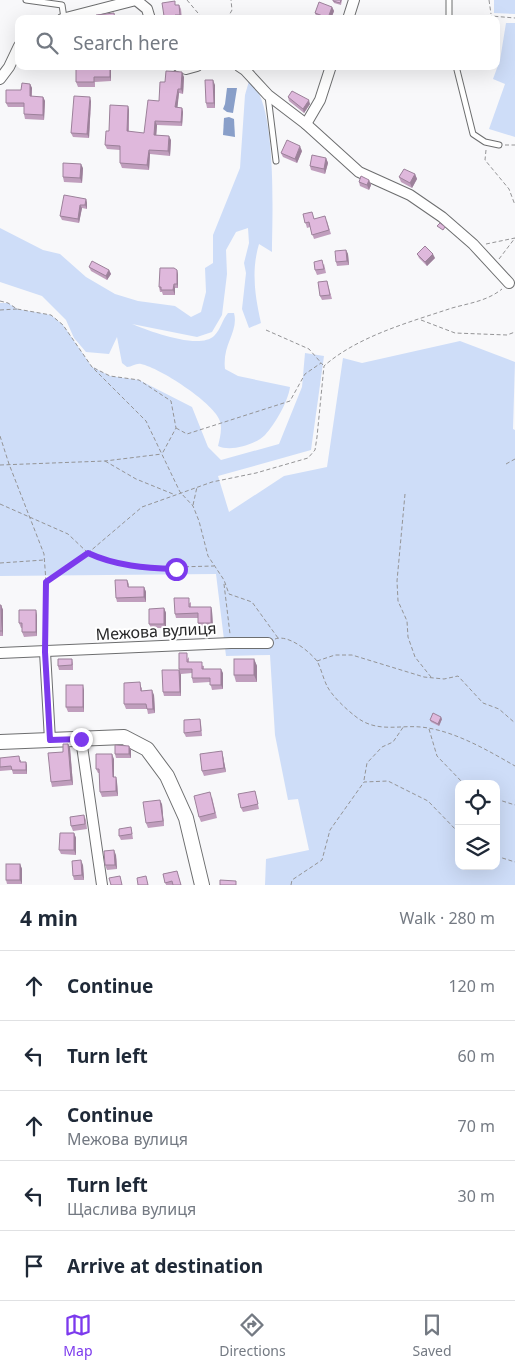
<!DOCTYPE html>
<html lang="en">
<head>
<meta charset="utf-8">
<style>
	body { margin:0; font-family:"Noto Sans",sans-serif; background:#f6f6f7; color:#1f2937 }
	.controls { position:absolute; right:15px; bottom:15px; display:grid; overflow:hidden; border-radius:10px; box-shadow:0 5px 20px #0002 }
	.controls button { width:45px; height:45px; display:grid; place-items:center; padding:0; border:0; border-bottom:1px solid #e0e1e3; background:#fff; color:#1f2937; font:25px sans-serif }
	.stop { position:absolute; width:15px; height:15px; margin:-11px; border:4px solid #7c3aed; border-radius:50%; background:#fff }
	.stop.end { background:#7c3aed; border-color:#fff; box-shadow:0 1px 5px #0008 }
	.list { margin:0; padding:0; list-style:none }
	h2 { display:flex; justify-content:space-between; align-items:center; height:65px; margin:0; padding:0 20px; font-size:21px }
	h2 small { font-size:16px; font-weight:400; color:#747a83 }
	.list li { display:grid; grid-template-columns:32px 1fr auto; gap:15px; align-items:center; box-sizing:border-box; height:70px; padding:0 20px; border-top:1px solid #e0e1e3 }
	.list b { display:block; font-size:19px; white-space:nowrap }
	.list p { margin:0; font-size:16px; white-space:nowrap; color:#747a83 }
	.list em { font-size:16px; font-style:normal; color:#747a83 }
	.icon { flex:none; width:28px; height:28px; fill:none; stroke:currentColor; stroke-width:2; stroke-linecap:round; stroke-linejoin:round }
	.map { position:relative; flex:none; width:515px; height:885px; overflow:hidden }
	.search { position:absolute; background:#fff; box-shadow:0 5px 20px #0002; left:15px; right:15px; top:15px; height:55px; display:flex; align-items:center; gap:12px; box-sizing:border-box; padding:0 18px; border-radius:10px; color:#747a83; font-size:19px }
	.sheet { height:415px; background:#fff }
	nav { display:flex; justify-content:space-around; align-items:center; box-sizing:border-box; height:70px; border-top:1px solid #e0e1e3; background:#fff; font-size:14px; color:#747a83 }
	nav a { display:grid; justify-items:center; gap:2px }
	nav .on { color:#7c3aed }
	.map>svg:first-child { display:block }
	.green { fill:#ceddf8; fill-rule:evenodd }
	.water { fill:#899fc9 }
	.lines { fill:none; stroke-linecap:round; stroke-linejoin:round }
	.lane-casing { stroke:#6d6e6f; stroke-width:7 }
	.street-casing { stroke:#6d6e6f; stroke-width:12 }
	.secondary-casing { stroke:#6d6e6f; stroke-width:16 }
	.path { stroke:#949496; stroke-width:1; stroke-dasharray:4 2.5; stroke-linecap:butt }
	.lane { stroke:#fff; stroke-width:5 }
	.street { stroke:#fff; stroke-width:10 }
	.secondary { stroke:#fff; stroke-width:14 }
	.wall { fill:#c09ebd }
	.shaded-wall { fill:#9c819a }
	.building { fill:#dfb8dc; stroke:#9c819a }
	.route { stroke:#7c3aed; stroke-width:6 }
	.labels { text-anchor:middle; stroke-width:4; stroke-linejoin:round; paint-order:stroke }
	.street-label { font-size:16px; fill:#282829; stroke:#fff }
</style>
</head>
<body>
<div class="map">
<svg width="515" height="885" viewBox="0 0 515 885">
	<rect width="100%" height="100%" fill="#f8f8fa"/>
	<g class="green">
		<polygon points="494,0 515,0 515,14 494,13"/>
		<polygon points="506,23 515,23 515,137 489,129 505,84 493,79 500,60"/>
		<path d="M249,81C278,99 272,218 272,252L259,244C251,271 255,296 261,323L249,328L242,309L246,273L244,263L249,243L248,228L236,232L226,250L227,274L222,315L212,332L197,337L132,324C149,331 199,350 214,336C221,329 222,320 228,313H234C239,332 222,344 225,369L238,376L290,387C288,402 275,424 265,435C255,445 230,452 218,446C220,438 223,427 219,419C212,402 160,368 141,364C136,363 132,367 127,367L122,363L117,337L109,354L86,352L74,338L66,320L42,296L0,282V228L43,250L60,254L86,277L115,294L138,301L175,306L191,317L201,312L206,292L205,268L213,263V235L240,168L245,95Z"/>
		<path d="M0,303H8L17,309L51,315L63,325L92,367L110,376L139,380L192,407L208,447L221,460L279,444L302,387L305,353L324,356L311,450L218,476L229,512L284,476L327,467L343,358L362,363L460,341L515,362L513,429L515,430V885H265L266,859L309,850L298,799L288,800L275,735L270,655L226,656L216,574L0,576ZM459,784H496V866H459Z"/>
	</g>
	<g class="water">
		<polygon points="227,88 237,88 233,113 227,112 223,109 225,104"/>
		<polygon points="229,117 234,119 235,137 223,135 224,118"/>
	</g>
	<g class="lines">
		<g class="lane-casing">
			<g id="lane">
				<polyline points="26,0 62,5 64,18"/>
				<polyline points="449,0 449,19"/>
				<polyline points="456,66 473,134 485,142 499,145"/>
				<polyline points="268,96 276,161"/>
			</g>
		</g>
		<g class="street-casing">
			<g id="street">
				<polyline points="62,19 136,0 147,9 150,19"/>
				<polyline points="348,19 354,0"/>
				<polyline points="178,66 186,69 197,66"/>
				<polyline points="239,66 245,70 268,95 306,124 359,172 410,195 442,217 473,244 509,283"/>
				<polyline points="0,79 9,67 19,46"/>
				<polyline points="306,124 320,100 331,66"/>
				<polyline points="45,652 50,740"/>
				<polyline points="0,653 231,643 268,643"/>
				<polyline points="81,739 102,885"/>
			</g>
		</g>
		<g class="secondary-casing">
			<polyline id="secondary" points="0,742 124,737 147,749 167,776 186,818 202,885"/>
		</g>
		<g class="path">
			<polyline points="187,0 203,19"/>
			<polyline points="489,0 491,14"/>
			<polyline points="227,19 232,10 231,0"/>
			<polyline points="490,19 491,16 515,18"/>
			<polyline points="505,145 515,145"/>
			<polyline points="486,150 485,160 509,189 515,205"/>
			<polyline points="486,244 515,238"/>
			<polyline points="499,259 515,238"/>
			<polyline points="0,301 8,303 17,309 51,315 63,325 92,367 146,421 180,492 193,506 199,521 208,556 224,580 229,594 252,602 278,638"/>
			<polyline points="0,310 17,309"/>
			<polyline points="421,320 455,333 507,335 515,332"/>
			<polyline points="266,330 309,349 323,365"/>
			<polyline points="94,368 110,376 139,380 171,401 176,428 162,454"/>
			<polyline points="176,428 187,434 290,401 305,374 321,363"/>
			<polyline points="0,436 9,464 44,554 46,582"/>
			<polyline points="105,461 136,479 173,494"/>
			<polyline points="506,464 515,459"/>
			<polyline points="0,465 105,461 162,454"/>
			<polyline points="405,494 397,581 398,601 407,621 408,637 415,657 431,677"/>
			<polyline points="0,504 68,534 88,553 105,561 138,568 214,566"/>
			<polyline points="193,505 197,487"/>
			<polyline points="0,563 44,560"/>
			<polyline points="224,584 230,634"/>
			<path d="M275,639C288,634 309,651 317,661C321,668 323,678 327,686C332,696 346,709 355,716C378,735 402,723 428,728C458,733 489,751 515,766"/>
			<path d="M45,642L46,582L88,553L142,507L212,482L256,473L308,458L315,450L317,437L324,366C358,336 410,322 452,308C470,303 487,301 502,289"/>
			<polyline points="317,661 335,655 352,655 424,677 444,679 458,676 483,703 499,709 515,723"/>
			<polyline points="429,729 437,756 464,784"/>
			<polyline points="364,780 367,763 382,747 393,742 404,726"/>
			<polyline points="496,799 515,805"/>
			<polyline points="496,856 515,862"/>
			<polyline points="291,885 292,880 322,860 330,830 364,782 388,781 428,801 459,833"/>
		</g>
		<use href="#lane" class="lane"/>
		<use href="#street" class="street"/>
		<use href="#secondary" class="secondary"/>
	</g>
	<g class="wall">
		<polygon points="333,0 342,0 341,5 334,3"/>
		<polygon points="176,5 179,5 181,9 182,19 164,19 164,16"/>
		<polygon points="332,7 334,11 331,19 320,19 317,18 315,13"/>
		<polygon points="97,66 111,66 111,81 95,82 95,87 78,87 76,82 85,68 97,68"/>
		<polygon points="122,66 130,66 129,70 122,68"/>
		<polygon points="184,77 183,94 179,93 177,107 182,108 183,112 182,126 157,125 156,135 171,140 170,156 150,154 149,170 122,168 120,163 120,150 107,149 105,145 109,131 128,106 129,110 129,132 144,133 159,101 165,82"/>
		<polygon points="30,84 32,88 32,97 43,97 45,101 44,120 25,119 24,114 24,107 8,107 6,103"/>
		<polygon points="215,85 215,108 207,108 206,103"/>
		<polygon points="288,97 310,104 304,113 289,101"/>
		<polygon points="91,101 89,138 73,137 71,133"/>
		<polygon points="302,151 297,163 283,157 281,153"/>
		<polygon points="326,158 328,163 325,174 311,170 310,166"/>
		<polygon points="83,168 82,183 64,182 63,177"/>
		<polygon points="415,174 417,179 412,188 401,182 399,177"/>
		<polygon points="369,180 371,185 369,190 360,186 359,182"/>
		<polygon points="86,199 87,203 87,209 82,208 79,223 62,220 60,216"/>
		<polygon points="303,214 315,219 327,221 331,234 314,239 310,227 307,228"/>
		<polygon points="346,250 348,254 349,265 337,266 336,262"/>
		<polygon points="417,254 435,258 427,266 419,258"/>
		<polygon points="324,264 326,273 317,275 315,270"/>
		<polygon points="89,267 109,270 111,274 107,280 91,271"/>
		<polygon points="177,270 178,275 178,288 175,288 175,295 163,295 162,292 160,292 159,287"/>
		<polygon points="327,281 332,299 322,300 320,296"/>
		<polygon points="127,580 129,584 129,587 144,587 146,592 146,602 117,602 116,598"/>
		<polygon points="191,602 191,607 211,607 212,611 213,627 200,628 198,623 198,618 176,618 175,614"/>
		<polygon points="0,605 1,605 3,610 3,636 0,636"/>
		<polygon points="164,608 166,613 166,628 151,628 149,624"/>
		<polygon points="37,615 37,636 24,637 22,632 22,628 21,628 19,623"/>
		<polygon points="189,657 189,662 204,666 204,669 223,673 223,689 212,690 210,682 193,683 192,678 192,673 181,674 181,696 164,696 163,692 179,670 179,669"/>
		<polygon points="72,659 73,664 73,670 59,670 58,666"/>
		<polygon points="254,659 257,666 257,682 236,682 234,675"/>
		<polygon points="142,687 142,691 154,695 155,713 148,714 147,709 126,709 124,704"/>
		<polygon points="84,690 84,712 68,712 66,707"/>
		<polygon points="200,719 201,723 202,736 186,737 184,733"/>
		<polygon points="442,719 439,726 431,722 430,720"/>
		<polygon points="68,744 70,748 73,785 52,787 51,782 63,752"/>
		<polygon points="131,750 131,758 116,758 115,754"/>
		<polygon points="223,756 226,772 204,776 202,771"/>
		<polygon points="0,758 21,760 21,762 26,762 27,766 27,774 13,774 12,770 0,771"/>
		<polygon points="114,759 114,777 116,777 117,782 118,796 102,797 100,792 99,773 98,773 96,769"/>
		<polygon points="255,791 259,809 243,812 241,808"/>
		<polygon points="212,797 217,818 201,822 199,817"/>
		<polygon points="162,804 164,826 148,828 146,823"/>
		<polygon points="84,815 86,820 87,829 73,831 71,826"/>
		<polygon points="132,832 133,839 121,840 119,836"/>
		<polygon points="74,833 76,838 76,855 61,854 59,850"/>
		<polygon points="116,855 117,869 107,870 105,865"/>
		<polygon points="20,864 22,869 22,884 7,884 6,880"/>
		<polygon points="83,865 84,880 74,880 73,876"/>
		<polygon points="177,871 181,885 166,885 163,874"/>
	</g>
	<g class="shaded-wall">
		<polygon points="332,7 334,11 331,19 328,19"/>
		<polygon points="110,66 111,66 111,81 110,77"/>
		<polygon points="182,72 184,77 183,94 181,89"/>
		<polygon points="213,80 215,85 215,108 214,103"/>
		<polygon points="30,84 32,88 31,101 30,96"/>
		<polygon points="178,89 179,93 177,112 175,107"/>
		<polygon points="43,97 45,101 44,120 43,115"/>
		<polygon points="90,97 91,101 89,138 87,134"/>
		<polygon points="309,100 310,104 304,113 303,109"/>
		<polygon points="128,106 129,110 128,136 127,131"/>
		<polygon points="182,108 183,112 182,126 181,122"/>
		<polygon points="155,121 157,125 156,139 154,135"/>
		<polygon points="169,136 171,140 170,156 168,151"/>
		<polygon points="300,146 302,151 297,163 295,159"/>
		<polygon points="149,150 150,154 149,170 147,165"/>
		<polygon points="326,158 328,163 325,174 324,169"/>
		<polygon points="81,164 83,168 82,183 80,178"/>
		<polygon points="415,174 417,179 412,188 410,183"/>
		<polygon points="369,180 371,185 369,190 367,185"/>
		<polygon points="86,199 87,203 87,209 85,205"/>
		<polygon points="80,205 82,208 79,223 78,219"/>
		<polygon points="346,250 348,254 349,265 347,261"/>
		<polygon points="433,254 435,258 427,266 425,262"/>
		<polygon points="109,270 111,274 107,280 106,276"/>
		<polygon points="177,270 178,275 178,288 177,284"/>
		<polygon points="174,284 175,288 175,295 173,290"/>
		<polygon points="144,587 146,592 146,602 144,597"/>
		<polygon points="1,605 3,610 3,636 2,631"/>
		<polygon points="211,607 212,611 213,627 211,623"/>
		<polygon points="164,608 166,613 166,628 164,624"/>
		<polygon points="36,610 37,615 37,636 36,632"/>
		<polygon points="254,659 257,666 257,682 254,675"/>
		<polygon points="221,669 223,673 223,689 221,685"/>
		<polygon points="179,670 181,675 181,696 180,692"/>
		<polygon points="83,685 84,690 84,712 83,707"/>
		<polygon points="152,690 154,695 155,713 153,709"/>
		<polygon points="441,717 442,719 439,726 438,724"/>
		<polygon points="68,744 70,748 73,785 71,780"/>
		<polygon points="129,746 131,750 131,758 129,754"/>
		<polygon points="222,751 223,756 226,772 224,768"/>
		<polygon points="112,754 114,759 114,782 113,777"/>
		<polygon points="26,762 27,766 27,774 26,770"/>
		<polygon points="116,777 117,782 118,796 116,791"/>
		<polygon points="160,800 162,804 164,826 163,821"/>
		<polygon points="74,833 76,838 76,855 74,850"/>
		<polygon points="114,850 116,855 117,869 115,865"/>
		<polygon points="81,860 83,865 84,880 82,875"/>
		<polygon points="20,864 22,869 22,884 20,880"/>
	</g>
	<g class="building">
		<polygon points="333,0 341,0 340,3 333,1"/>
		<polygon points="175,1 175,5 179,5 180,15 175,15 176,19 168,19 168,16 164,16 162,3"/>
		<polygon points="319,2 332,7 328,18 315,13"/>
		<polygon points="114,13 115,19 96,19 96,15"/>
		<polygon points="72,16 92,16 92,19 73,19"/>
		<polygon points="76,66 83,66 83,68 97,68 97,66 110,66 110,77 94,77 94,82 76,82"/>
		<polygon points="166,71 182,72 181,89 178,89 175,107 182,108 181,122 155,121 154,135 169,136 168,151 149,150 147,165 120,163 120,146 105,145 106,131 109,131 110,105 128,106 127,131 144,133 148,100 159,101 160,82 165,82"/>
		<polygon points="205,80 213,80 214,103 206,103"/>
		<polygon points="22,83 30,84 30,96 43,97 43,115 24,114 24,103 6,103 6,90 21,90"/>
		<polygon points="292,91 309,100 303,109 288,97"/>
		<polygon points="74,96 90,97 87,134 71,133"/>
		<polygon points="287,140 300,146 295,159 281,153"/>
		<polygon points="312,155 326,158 324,169 310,166"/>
		<polygon points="63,163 81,164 80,178 63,177"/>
		<polygon points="404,169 415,174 410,183 399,177"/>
		<polygon points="361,176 369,180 367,185 359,182"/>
		<polygon points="64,195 86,199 85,205 80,205 78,219 60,216"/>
		<polygon points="312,212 314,219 325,216 329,230 312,235 309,222 305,223 303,214"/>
		<polygon points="440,223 445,227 443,230 437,226"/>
		<polygon points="425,246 433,254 425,262 417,254"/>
		<polygon points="346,250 347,261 336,262 335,251"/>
		<polygon points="322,260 324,269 315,270 314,262"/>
		<polygon points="92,261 109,270 106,276 89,267"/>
		<polygon points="160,268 174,268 177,270 177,284 174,284 173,290 161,290 161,287 159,287"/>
		<polygon points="327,281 330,295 320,296 318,282"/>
		<polygon points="115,580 127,580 128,587 144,587 144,597 116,598"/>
		<polygon points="174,598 189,598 189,607 211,607 211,623 198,623 198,613 175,614"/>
		<polygon points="0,605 1,605 2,631 0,631"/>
		<polygon points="164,608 164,624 149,624 149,609"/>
		<polygon points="19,610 36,610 36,632 22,632 22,623 19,623"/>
		<polygon points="179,653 187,653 187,662 202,662 202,669 221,669 221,685 210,685 210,678 192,678 192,669 179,669"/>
		<polygon points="58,659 72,659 72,665 58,666"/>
		<rect x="234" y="659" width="20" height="16"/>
		<polygon points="162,670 179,670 180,692 163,692"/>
		<polygon points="140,682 141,691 152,690 153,709 147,709 146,704 124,704 124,683"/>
		<rect x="66" y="685" width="17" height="22"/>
		<polygon points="433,713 441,717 438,724 430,720"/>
		<polygon points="200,719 201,731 184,733 184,720"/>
		<polygon points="63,744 68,744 71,780 51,782 48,753 63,752"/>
		<polygon points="115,745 129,746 129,754 115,754"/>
		<polygon points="222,751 224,768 202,771 200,754"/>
		<polygon points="96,754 112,754 113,777 116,777 116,791 100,792 99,769 96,769"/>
		<polygon points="19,756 20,762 26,762 26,770 12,770 11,766 0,767 0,758"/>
		<polygon points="255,791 258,804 241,808 238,794"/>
		<polygon points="210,792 215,813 199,817 194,796"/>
		<polygon points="160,800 163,821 146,823 143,802"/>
		<polygon points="84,815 85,824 71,826 70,817"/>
		<polygon points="131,827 132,834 119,836 119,829"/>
		<polygon points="60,833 74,833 74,850 59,850"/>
		<polygon points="114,850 115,865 105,865 104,851"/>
		<polygon points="81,860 82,875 73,876 72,861"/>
		<rect x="6" y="864" width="14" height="16"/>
		<polygon points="177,871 181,885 173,885 172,881 165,883 163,874"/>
		<polygon points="120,876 122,885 111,885 109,878"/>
		<polygon points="146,876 148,885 138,885 137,878"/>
		<polygon points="220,880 236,881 236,885 220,885"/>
	</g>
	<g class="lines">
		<path class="route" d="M81,739L50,740L45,652L46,582L88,553C116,566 145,568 176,569"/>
	</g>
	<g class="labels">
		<g class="street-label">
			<text transform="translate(156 631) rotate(-3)" y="6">Межова вулиця</text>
		</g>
	</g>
</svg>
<div class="controls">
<button><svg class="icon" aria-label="locate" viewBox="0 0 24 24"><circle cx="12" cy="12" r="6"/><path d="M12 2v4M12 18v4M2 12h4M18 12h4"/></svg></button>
<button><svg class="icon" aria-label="layers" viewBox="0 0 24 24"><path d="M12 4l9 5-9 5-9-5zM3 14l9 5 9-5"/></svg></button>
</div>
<div class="stop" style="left:176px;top:569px"></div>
<div class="stop end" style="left:81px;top:739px"></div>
<div class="search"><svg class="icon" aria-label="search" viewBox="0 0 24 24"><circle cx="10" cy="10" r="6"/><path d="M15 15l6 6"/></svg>Search here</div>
</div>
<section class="sheet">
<h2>4 min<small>Walk · 280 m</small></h2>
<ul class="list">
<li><svg class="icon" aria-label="ahead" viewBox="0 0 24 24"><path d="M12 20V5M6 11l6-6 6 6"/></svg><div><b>Continue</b></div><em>120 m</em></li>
<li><svg class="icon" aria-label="left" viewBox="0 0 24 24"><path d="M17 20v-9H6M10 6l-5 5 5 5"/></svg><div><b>Turn left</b></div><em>60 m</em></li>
<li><svg class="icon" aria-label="ahead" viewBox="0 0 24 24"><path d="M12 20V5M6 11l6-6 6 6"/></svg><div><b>Continue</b><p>Межова вулиця</p></div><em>70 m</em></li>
<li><svg class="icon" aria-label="left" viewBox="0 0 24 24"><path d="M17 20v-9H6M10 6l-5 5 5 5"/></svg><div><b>Turn left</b><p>Щаслива вулиця</p></div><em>30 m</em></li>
<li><svg class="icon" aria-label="arrive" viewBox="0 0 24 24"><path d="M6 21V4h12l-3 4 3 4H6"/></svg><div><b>Arrive at destination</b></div></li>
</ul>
</section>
<nav>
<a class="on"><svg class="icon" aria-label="map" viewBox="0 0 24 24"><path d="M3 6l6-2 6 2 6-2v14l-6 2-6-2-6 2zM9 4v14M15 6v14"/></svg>Map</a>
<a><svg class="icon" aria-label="directions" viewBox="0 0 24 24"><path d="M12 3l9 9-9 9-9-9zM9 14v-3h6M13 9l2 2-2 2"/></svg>Directions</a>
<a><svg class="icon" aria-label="saved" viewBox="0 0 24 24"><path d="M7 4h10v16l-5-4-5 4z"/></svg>Saved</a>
</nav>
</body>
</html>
